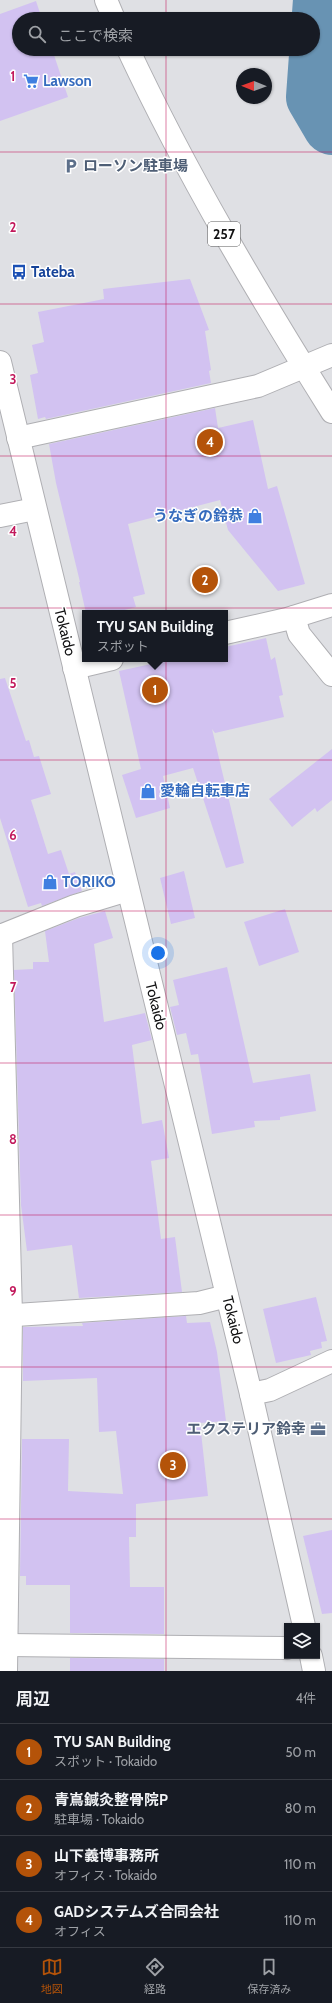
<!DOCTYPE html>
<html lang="ja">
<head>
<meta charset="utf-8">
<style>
	body { margin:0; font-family:Cabin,"Noto Sans JP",sans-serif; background:#20242c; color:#f1f3f6 }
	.controls { position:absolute; right:12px; bottom:12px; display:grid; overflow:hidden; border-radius:0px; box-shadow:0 1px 3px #0004 }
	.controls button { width:36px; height:36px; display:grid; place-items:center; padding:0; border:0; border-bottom:1px solid #363941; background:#171b24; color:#f1f3f6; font:20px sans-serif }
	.compass { position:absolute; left:236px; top:68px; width:36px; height:36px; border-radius:50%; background:#171b24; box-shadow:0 1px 3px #0004; rotate:271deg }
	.you { position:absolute; left:158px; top:953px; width:14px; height:14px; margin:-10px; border:3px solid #fff; border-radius:50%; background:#1a73e8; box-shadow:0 0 0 6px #1a73e833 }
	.badge { display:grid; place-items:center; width:26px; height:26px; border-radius:50%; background:#b45309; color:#fff; font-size:13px; font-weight:700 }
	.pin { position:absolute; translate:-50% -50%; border:2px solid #fff; box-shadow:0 1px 4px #0006 }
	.popup { position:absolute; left:82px; top:610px; width:146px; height:52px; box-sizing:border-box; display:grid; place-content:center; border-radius:0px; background:#171b24; filter:drop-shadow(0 1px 3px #0005); font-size:13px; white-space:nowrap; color:#9ea1a6 }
	.popup b { font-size:15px; color:#f1f3f6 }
	.popup::after { content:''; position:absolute; left:50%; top:100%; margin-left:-8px; border:8px solid transparent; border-top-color:#171b24 }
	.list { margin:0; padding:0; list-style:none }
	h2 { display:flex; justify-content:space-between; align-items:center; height:52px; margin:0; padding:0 16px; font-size:17px }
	h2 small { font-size:13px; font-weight:400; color:#9ea1a6 }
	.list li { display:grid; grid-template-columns:26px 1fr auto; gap:12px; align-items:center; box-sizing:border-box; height:56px; padding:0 16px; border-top:1px solid #363941 }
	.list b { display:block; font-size:15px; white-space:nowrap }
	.list p { margin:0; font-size:13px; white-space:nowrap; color:#9ea1a6 }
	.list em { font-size:13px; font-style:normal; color:#9ea1a6 }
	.icon { flex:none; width:22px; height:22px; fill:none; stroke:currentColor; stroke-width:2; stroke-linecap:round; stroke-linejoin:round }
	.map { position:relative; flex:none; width:332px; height:1671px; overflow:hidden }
	.search { position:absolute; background:#171b24; box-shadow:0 1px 3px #0004; left:12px; right:12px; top:12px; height:44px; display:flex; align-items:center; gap:10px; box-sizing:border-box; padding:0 14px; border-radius:22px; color:#9ea1a6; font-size:15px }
	.sheet { height:276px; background:#171b24 }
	nav { display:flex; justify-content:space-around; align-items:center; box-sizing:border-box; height:56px; border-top:1px solid #363941; background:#171b24; font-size:11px; color:#9ea1a6 }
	nav a { display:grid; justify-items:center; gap:2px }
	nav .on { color:#b45309 }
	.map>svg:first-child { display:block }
	.green { fill:#bbc6a8 }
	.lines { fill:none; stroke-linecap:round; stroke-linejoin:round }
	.river { stroke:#6893b3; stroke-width:58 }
	.building { fill:#d2c2f1 }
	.minor-casing { stroke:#afafb3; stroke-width:24 }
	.tertiary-casing { stroke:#afafb3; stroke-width:24 }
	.secondary-casing { stroke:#afafb3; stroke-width:24 }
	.trunk-casing { stroke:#afafb3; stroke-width:24 }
	.minor { stroke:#fff; stroke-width:22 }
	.tertiary { stroke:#fff; stroke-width:22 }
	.secondary { stroke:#fff; stroke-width:22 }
	.trunk { stroke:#fff; stroke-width:22 }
	.grid { fill:none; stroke:#c2185b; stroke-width:1; stroke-opacity:0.55 }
	.labels { text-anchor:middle; stroke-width:3; stroke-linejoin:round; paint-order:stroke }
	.shield { fill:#fff; stroke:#585859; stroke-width:1 }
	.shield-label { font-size:14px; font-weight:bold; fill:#111112 }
	.shop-label { font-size:15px; font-weight:bold; fill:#366cbe; stroke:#fff; text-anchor:start }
	.service-label { font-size:15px; font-weight:bold; fill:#4e5e75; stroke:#fff; text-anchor:start }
	.transit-label { font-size:15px; font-weight:bold; fill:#164399; stroke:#fff; text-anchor:start }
	.street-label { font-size:15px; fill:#111112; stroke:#fff }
	.grid-label { font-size:13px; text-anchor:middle; font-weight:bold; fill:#c2185b; stroke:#fff; stroke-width:3; stroke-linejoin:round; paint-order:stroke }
</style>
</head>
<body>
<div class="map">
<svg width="332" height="1671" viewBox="0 0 332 1671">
	<rect width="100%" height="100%" fill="#dfe0e4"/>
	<polygon class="green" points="324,79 332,80 332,111 322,95"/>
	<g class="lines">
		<polyline class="river" points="322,0 315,97 332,126"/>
	</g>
	<g class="building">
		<polygon points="36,1 42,19 19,19 19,49 52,49 68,97 0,121 0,14"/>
		<polygon points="190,279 209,330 205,331 211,370 209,371 211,383 46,419 45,417 38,419 30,375 38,373 32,345 44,342 38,312 104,299 103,289"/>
		<polygon points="215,408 218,428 253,420 268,489 277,486 305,584 278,591 228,530 220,500 128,524 145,594 133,597 136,607 113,613 86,613 79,582 80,582 56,483 49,444"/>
		<polygon points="266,638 271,660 275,657 283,695 279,696 284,717 215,733 212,729 244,863 226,868 193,768 163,776 170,808 136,818 122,775 141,769 119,671 174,659 225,659 225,647"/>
		<polygon points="5,678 26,741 29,740 34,757 39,756 51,794 31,800 48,854 61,850 69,874 75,872 82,891 42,906 41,903 28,907 0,818 0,679"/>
		<polygon points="332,749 332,800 317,812 315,808 292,827 269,799"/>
		<polygon points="184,871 195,918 171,924 160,878"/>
		<polygon points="285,909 299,952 259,966 244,922"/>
		<polygon points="105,911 113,938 94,944 104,1022 145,1013 152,1040 132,1045 142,1124 162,1120 169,1158 151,1161 161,1239 175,1237 182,1292 79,1298 72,1245 27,1251 21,1205 14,970 33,969 33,962 49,962 45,931 79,918"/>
		<polygon points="227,967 253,1083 310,1074 316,1111 280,1117 280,1120 254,1121 255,1127 212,1134 198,1054 191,1055 186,1033 177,1035 170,1007 179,1005 173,980"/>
		<polygon points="316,1297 327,1341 321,1342 322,1348 310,1351 311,1355 276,1363 263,1309"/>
		<polygon points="186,1316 187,1323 210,1322 217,1352 226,1421 200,1423 208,1496 136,1504 136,1537 129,1537 130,1587 164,1587 164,1634 70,1633 70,1585 26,1585 26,1576 20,1576 22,1439 69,1439 68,1491 123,1494 116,1431 99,1432 97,1378 23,1381 23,1327 83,1326 82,1323"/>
		<polygon points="332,1530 332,1613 322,1614 303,1536"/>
		<polygon points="70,1658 164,1659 164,1671 70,1671"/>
	</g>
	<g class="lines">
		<g class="minor-casing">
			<g id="minor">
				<polyline points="18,438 258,386 332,355"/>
				<polyline points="0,516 35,509"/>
				<polyline points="294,617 299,634 332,675"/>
				<polyline points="225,633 287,619 332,605"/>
				<polyline points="74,668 112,659"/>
				<polyline points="1,935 11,1315 6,1671"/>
				<polyline points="0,936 75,906 128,890"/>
				<polyline points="0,1316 199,1303 227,1296"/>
				<polyline points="7,1645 287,1648"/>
			</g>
		</g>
		<g class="tertiary-casing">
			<polyline id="tertiary" points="0,362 251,1394"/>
		</g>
		<g class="secondary-casing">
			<g id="secondary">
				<polyline points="304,1626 251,1394 270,1390 332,1361"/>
				<polyline points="311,1656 314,1671"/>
			</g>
		</g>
		<g class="trunk-casing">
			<g id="trunk">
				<polyline points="106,0 114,19"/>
				<path d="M128,49C187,175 258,294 332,412"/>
			</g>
		</g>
		<use href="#minor" class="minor"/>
		<use href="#tertiary" class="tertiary"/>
		<use href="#secondary" class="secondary"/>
		<use href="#trunk" class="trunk"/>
	</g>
	<path class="grid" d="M166,0V19M166,49V1671M0,152H332M0,304H332M0,456H332M0,608H332M0,760H332M0,911H332M0,1063H332M0,1215H332M0,1367H332M0,1519H332"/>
	<defs>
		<g id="supermarket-bare" transform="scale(1.2)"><path d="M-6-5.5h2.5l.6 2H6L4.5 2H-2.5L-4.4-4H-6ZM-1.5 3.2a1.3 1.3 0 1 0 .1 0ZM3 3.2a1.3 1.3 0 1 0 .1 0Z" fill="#3f7fe0" stroke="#fff" stroke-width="2.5" paint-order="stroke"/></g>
		<g id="parking-bare" transform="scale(1.2)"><path d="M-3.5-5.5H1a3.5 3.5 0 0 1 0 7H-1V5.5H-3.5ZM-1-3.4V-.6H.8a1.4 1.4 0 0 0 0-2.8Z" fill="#5c6f8a" stroke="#fff" stroke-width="2.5" paint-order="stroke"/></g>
		<g id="bus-bare" transform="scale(1.2)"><path d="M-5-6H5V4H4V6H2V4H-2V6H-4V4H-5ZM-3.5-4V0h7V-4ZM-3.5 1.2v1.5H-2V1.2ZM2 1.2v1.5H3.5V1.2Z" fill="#1a4fb4" stroke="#fff" stroke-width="2.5" paint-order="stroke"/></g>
		<g id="shop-bare" transform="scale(1.2)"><path d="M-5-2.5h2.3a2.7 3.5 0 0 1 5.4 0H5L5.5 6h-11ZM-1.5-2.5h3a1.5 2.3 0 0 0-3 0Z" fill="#3f7fe0" stroke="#fff" stroke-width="2.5" paint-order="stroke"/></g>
		<g id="office-bare" transform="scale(1.2)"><path d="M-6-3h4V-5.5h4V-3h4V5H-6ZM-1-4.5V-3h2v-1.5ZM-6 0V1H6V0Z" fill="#5c6f8a" stroke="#fff" stroke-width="2.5" paint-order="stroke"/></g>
	</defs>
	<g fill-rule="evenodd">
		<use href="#supermarket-bare" x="31" y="81"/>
		<use href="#parking-bare" x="71" y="166"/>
		<use href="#bus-bare" x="19" y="272"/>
		<use href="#shop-bare" x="255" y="516"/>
		<use href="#shop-bare" x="148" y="791"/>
		<use href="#shop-bare" x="50" y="882"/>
		<use href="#office-bare" x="318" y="1429"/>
	</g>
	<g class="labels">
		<rect class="shield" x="208" y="222" width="32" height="24" rx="3"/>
		<g class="shield-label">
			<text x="224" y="239">257</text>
		</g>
		<g class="shop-label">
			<text x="43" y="86">Lawson</text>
			<text x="243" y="521" text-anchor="end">うなぎの鈴恭</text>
			<text x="160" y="796">愛輪自転車店</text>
			<text x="62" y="887">TORIKO</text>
		</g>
		<g class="service-label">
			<text x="83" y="171">ローソン駐車場</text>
			<text x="306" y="1434" text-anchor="end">エクステリア鈴幸</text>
		</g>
		<g class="transit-label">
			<text x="31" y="277">Tateba</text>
		</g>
		<g class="street-label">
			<text transform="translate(65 632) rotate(76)" y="5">Tokaido</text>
			<text transform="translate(156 1006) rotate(76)" y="5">Tokaido</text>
			<text transform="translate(233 1320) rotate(76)" y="5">Tokaido</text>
		</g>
	</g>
	<g class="grid-label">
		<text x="13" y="81">1</text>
		<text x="13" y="232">2</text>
		<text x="13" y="384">3</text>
		<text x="13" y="536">4</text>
		<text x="13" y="688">5</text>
		<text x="13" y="840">6</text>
		<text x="13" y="992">7</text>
		<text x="13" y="1144">8</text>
		<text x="13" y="1296">9</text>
	</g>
</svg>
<div class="controls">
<button><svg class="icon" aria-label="layers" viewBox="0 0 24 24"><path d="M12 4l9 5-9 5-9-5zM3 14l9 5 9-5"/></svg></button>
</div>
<svg class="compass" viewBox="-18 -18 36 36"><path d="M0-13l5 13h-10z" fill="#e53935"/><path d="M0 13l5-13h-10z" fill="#9ea1a6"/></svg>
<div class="you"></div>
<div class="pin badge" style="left:155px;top:690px">1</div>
<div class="popup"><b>TYU SAN Building</b>スポット</div>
<div class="pin badge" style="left:205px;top:580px">2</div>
<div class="pin badge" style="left:173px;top:1465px">3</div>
<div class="pin badge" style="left:210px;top:442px">4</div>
<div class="search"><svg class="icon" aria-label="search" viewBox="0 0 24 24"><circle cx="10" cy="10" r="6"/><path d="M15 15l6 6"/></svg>ここで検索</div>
</div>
<section class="sheet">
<h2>周辺<small>4件</small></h2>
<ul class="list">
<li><span class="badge">1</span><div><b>TYU SAN Building</b><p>スポット · Tokaido</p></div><em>50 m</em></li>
<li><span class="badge">2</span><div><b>青嶌鍼灸整骨院P</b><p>駐車場 · Tokaido</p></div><em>80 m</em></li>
<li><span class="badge">3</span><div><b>山下義博事務所</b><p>オフィス · Tokaido</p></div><em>110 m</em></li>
<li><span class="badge">4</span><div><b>GADシステムズ合同会社</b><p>オフィス</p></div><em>110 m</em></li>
</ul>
</section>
<nav>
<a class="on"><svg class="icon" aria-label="map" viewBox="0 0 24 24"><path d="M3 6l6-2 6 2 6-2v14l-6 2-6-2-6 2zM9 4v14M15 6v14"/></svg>地図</a>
<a><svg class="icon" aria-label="directions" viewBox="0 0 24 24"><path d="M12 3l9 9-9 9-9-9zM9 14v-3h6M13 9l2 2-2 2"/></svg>経路</a>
<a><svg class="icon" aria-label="saved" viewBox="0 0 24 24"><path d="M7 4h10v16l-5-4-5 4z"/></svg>保存済み</a>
</nav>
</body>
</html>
